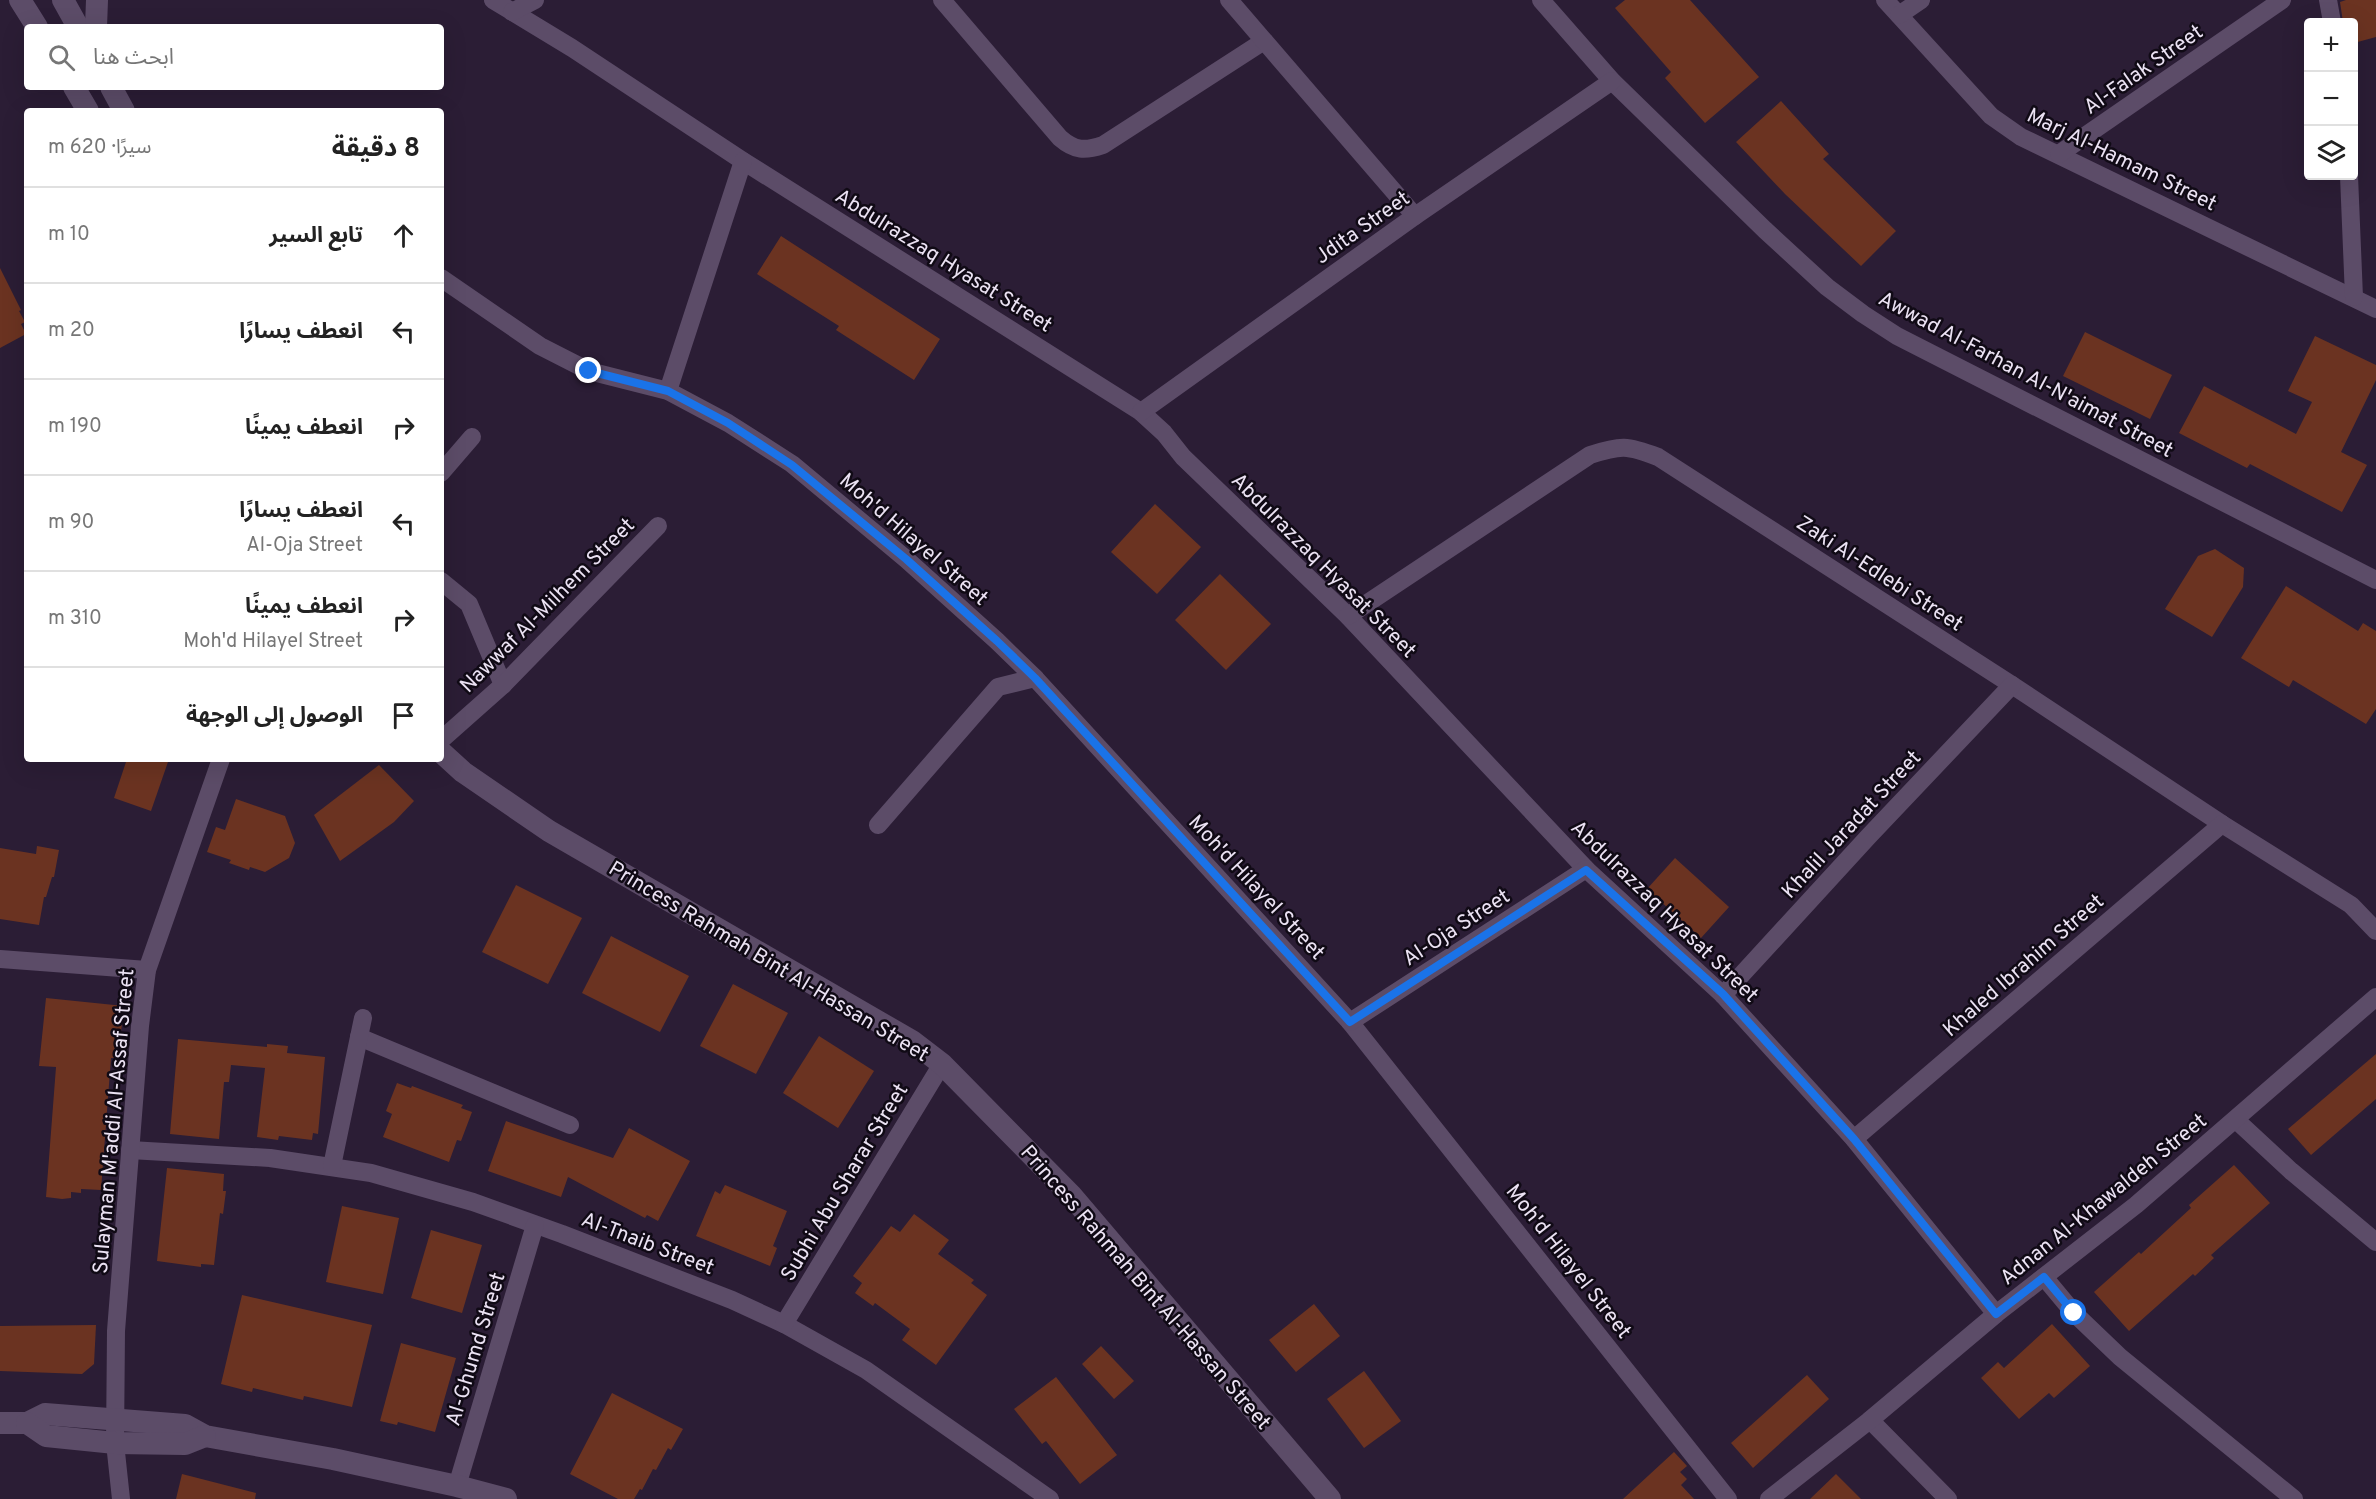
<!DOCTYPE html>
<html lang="ar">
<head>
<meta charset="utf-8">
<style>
	body { margin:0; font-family:Overpass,"Noto Sans Arabic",sans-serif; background:#f6f6f6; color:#222; direction:rtl }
	.controls { position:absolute; right:18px; top:18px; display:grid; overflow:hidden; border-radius:6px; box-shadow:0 6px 24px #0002 }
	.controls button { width:54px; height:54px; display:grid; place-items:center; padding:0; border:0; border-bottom:2px solid #e0e0e0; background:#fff; color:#222; font:30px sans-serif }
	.stop { position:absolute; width:18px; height:18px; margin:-14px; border:4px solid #1a73e8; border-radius:50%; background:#fff }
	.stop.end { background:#1a73e8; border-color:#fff; box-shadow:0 2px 6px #0008 }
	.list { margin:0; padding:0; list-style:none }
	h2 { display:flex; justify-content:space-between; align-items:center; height:78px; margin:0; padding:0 24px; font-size:26px }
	h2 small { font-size:20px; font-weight:400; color:#767676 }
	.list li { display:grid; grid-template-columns:39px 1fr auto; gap:18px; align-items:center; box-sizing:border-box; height:96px; padding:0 24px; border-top:2px solid #e0e0e0 }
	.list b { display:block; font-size:22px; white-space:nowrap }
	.list p { margin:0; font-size:20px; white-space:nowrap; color:#767676 }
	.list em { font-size:20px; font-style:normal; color:#767676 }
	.icon { flex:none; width:33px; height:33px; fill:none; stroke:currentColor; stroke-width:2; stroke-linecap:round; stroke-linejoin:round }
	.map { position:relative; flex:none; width:2376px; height:1499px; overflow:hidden; direction:ltr }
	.search { position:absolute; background:#fff; box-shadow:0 6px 24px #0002; left:24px; top:24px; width:420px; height:66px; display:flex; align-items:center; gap:15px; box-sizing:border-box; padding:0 21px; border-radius:6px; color:#767676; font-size:22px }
	.panel { position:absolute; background:#fff; box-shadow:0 6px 24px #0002; left:24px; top:108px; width:420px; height:654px; border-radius:6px; direction:rtl }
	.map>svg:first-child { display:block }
	.building { fill:#6b3321 }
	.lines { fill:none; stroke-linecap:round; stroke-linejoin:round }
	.minor { stroke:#5c4c68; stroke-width:18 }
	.tertiary { stroke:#5c4c68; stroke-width:22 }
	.route { stroke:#1a73e8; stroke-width:8 }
	.labels { text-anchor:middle; stroke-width:5; stroke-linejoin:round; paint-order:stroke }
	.street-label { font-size:21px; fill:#ebe2f3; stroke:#100a15 }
</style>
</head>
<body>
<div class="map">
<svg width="2376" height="1499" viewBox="0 0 2376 1499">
	<rect width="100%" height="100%" fill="#2b1d35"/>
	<g class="building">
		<polygon points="1625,0 1690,0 1759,77 1705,123 1665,78 1671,72 1615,8"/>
		<polygon points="2346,0 2376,0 2376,37 2354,43 2354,22 2343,22 2340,2"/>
		<polygon points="1781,101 1829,154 1823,159 1896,231 1861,266 1785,194 1736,142"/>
		<polygon points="781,236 940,339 914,380 836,330 839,326 757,274"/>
		<polygon points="0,268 21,310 19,311 25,322 21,324 26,334 0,348"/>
		<polygon points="2085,332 2172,375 2150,419 2063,376"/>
		<polygon points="2315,336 2376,365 2376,380 2341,452 2367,465 2342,512 2250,464 2247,468 2179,433 2204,386 2296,434 2312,402 2288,391"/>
		<polygon points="1155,504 1201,547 1157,594 1111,552"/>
		<polygon points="2215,549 2244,568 2243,587 2212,637 2165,609 2198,556"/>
		<polygon points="1220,574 1271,624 1226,670 1175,620"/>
		<polygon points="2286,586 2358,631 2363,623 2376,631 2376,709 2366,724 2293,680 2289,687 2241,658"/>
		<polygon points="127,759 169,759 151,811 114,798"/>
		<polygon points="379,765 414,801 394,822 340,861 314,815"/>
		<polygon points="236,799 285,816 295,843 289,858 265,872 250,867 249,870 229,863 231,860 207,852 216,827 225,830"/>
		<polygon points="37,846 59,850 54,877 52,877 46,897 44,897 39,925 0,919 0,848 36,854"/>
		<polygon points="1675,858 1729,907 1701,938 1647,889"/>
		<polygon points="516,885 582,918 548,984 482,952"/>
		<polygon points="611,936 689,976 660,1032 582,993"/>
		<polygon points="733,984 788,1013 756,1074 700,1046"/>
		<polygon points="46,998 124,1006 118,1058 111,1058 101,1190 81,1189 81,1193 71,1192 71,1198 62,1199 46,1197 56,1067 39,1066"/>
		<polygon points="819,1036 874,1071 838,1128 783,1093"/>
		<polygon points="178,1039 267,1047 267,1044 288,1046 287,1053 325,1057 318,1134 313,1133 312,1140 279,1136 278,1140 257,1137 265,1068 231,1065 229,1082 224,1082 219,1139 170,1134"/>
		<polygon points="2376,1054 2376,1099 2311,1155 2288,1129"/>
		<polygon points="397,1083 411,1088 412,1086 463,1105 461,1108 472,1112 461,1141 457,1140 449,1162 383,1137 392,1114 386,1111"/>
		<polygon points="506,1121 613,1158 629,1128 690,1161 658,1221 647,1215 645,1218 568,1177 561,1197 488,1171"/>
		<polygon points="2234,1165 2270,1203 2211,1255 2214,1258 2195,1276 2193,1274 2129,1331 2094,1292 2139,1252 2141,1254 2191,1208 2189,1205"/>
		<polygon points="167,1168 224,1174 223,1191 226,1191 223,1214 220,1213 214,1265 201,1264 201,1267 157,1261"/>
		<polygon points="725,1185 787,1211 773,1246 777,1248 770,1266 696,1236 715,1191 720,1194"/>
		<polygon points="342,1206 399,1218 383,1294 326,1282"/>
		<polygon points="914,1214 949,1240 938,1254 974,1280 971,1283 987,1295 936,1365 902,1340 910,1329 875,1303 873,1306 855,1293 862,1283 853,1276 891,1226 900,1232"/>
		<polygon points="431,1230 482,1245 462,1313 411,1298"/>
		<polygon points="242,1295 372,1325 352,1407 304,1396 303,1400 253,1388 252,1392 221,1384"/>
		<polygon points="1314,1304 1340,1336 1296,1372 1269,1340"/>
		<polygon points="2052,1324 2090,1366 2054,1398 2049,1393 2019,1419 1981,1378 1998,1362 2004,1368"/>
		<polygon points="96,1325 94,1364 82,1374 0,1371 0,1326"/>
		<polygon points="401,1343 456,1358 435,1432 398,1422 397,1425 380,1421"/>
		<polygon points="1101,1346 1134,1381 1114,1399 1082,1364"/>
		<polygon points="1364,1371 1401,1421 1364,1448 1327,1399"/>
		<polygon points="1807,1375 1829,1399 1753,1468 1731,1443"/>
		<polygon points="1056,1377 1117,1455 1080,1484 1046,1441 1042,1444 1014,1409"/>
		<polygon points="612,1393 683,1429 671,1450 668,1448 656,1470 653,1469 642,1490 640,1489 634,1499 618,1499 570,1474"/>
		<polygon points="1674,1452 1687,1466 1680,1472 1687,1479 1681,1485 1694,1499 1623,1499"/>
		<polygon points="182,1474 256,1493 255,1499 176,1499"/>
		<polygon points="1836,1474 1861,1499 1810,1499"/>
	</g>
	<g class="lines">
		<g class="minor">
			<polyline points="493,0 572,48 743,161 1141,412 1164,433 1183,457 1348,616 1586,869 1723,995 1854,1139 1996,1314"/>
			<path d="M942,0L1060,138C1075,151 1085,151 1103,145L1264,41"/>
			<polyline points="1229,0 1415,216"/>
			<polyline points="1541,0 1612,81 1765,230 1827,287 1863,314 1897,336 2376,580"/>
			<polyline points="1885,0 1991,116 2021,137 2376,309"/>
			<polyline points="2328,0 2332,22"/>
			<polyline points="512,12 535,0"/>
			<polyline points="1899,15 1921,0"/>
			<polyline points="2059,154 2282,0"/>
			<polyline points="2349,176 2354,297"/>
			<polyline points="441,278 540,346 589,371 668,391 728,423 792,464 906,559 997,641 1035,678 1350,1022 1728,1499"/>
			<polyline points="668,391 743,161"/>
			<polyline points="1141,412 1415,216 1612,81"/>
			<polyline points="441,473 472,437"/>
			<polyline points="441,581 469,604 503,685"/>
			<path d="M1348,616L1590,455C1621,445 1627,445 1658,457L2012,685L2222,824L2351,905L2376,931"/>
			<polyline points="441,740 503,685 658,526"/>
			<polyline points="878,825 998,687 1035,678"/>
			<polyline points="0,959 147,970"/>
			<polyline points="1723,995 1868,837 2012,685"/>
			<polyline points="1350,1022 1586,869"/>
			<polyline points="359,1037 570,1125"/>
			<polyline points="2236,1120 2291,1171 2376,1242"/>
			<polyline points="1854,1139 2222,824"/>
			<polyline points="130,1150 270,1158 371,1173 473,1202 562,1234 732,1300 784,1324 866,1370 1050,1499"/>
			<polyline points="332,1166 363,1018"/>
			<polyline points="2044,1277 2074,1313 2120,1357 2294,1499"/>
			<polyline points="784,1324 942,1064"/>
			<polyline points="1870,1420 1948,1499"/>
			<polyline points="457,1486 535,1225"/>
			<polyline points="121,1499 115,1443 116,1331 140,1026 147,970 221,759"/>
			<polyline points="1769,1499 1870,1420 1996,1314 2136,1205 2376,997"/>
		</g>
		<g class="tertiary">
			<polyline points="20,0 37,27"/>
			<polyline points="63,0 78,27"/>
			<polyline points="96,27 97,0"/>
			<polyline points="74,87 88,111"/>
			<polyline points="111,87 124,111"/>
			<polyline points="441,752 463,772 549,831 879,1022 912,1041 942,1064 1071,1195 1330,1499"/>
			<polyline points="0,1423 27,1423 45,1414 185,1425 205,1436 333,1459 457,1486 506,1499"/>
			<polyline points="27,1423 46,1436 115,1443 185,1444 205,1436"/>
		</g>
	</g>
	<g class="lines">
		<polyline class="route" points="589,371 668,391 728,423 792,465 906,559 997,641 1035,678 1350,1022 1586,870 1723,994 1854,1139 1996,1314 2044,1277 2074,1313"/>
	</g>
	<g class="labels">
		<g class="street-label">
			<text transform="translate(2143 69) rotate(-35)" y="7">Al-Falak Street</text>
			<text transform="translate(2122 159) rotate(26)" y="7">Marj Al-Hamam Street</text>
			<text transform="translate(1362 227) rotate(-35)" y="7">Jdita Street</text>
			<text transform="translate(944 260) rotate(32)" y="7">Abdulrazzaq Hyasat Street</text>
			<text transform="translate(2026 374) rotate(28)" y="7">Awwad Al-Farhan Al-N'aimat Street</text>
			<text transform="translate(914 539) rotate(41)" y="7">Moh'd Hilayel Street</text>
			<text transform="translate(1324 565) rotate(45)" y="7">Abdulrazzaq Hyasat Street</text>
			<text transform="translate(1880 573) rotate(33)" y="7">Zaki Al-Edlebi Street</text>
			<text transform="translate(547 605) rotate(-45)" y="7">Nawwaf Al-Milhem Street</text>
			<text transform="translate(1851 824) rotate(-47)" y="7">Khalil Jaradat Street</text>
			<text transform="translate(1257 887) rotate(47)" y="7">Moh'd Hilayel Street</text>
			<text transform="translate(1665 911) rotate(44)" y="7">Abdulrazzaq Hyasat Street</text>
			<text transform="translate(1456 927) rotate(-33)" y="7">Al-Oja Street</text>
			<text transform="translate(769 961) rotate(31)" y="7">Princess Rahmah Bint Al-Hassan Street</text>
			<text transform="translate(2023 965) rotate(-41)" y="7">Khaled Ibrahim Street</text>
			<text transform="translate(113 1121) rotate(-85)" y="7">Sulayman M'addi Al-Assaf Street</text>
			<text transform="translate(844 1182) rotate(-59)" y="7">Subhi Abu Sharar Street</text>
			<text transform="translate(2103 1199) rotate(-39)" y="7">Adnan Al-Khawaldeh Street</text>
			<text transform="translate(648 1243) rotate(21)" y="7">Al-Tnaib Street</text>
			<text transform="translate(1569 1261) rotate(52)" y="7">Moh'd Hilayel Street</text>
			<text transform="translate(1146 1287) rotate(49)" y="7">Princess Rahmah Bint Al-Hassan Street</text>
			<text transform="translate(475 1349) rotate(-73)" y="7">Al-Ghumd Street</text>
		</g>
	</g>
</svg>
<div class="controls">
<button>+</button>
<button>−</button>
<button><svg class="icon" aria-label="layers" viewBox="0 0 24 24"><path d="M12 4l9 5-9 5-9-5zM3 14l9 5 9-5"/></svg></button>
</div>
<div class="stop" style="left:2074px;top:1313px"></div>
<div class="stop end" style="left:589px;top:371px"></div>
<div class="search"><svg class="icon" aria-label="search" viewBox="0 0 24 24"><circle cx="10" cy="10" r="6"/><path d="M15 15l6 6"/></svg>ابحث هنا</div>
<section class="panel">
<h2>8 دقيقة<small>سيرًا · 620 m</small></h2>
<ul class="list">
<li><svg class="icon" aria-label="ahead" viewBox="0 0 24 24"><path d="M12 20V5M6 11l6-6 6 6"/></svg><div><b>تابع السير</b></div><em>10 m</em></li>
<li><svg class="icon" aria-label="left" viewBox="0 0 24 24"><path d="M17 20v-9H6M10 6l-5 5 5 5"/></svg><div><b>انعطف يسارًا</b></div><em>20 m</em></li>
<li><svg class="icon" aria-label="right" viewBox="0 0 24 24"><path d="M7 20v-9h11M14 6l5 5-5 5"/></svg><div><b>انعطف يمينًا</b></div><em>190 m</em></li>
<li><svg class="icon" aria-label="left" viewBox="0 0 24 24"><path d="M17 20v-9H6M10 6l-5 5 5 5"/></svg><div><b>انعطف يسارًا</b><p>Al-Oja Street</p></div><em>90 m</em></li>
<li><svg class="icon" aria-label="right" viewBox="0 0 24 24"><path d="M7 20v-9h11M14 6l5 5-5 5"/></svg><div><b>انعطف يمينًا</b><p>Moh'd Hilayel Street</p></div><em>310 m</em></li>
<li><svg class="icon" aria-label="arrive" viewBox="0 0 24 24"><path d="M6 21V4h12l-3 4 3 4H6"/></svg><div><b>الوصول إلى الوجهة</b></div></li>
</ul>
</section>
</div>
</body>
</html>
